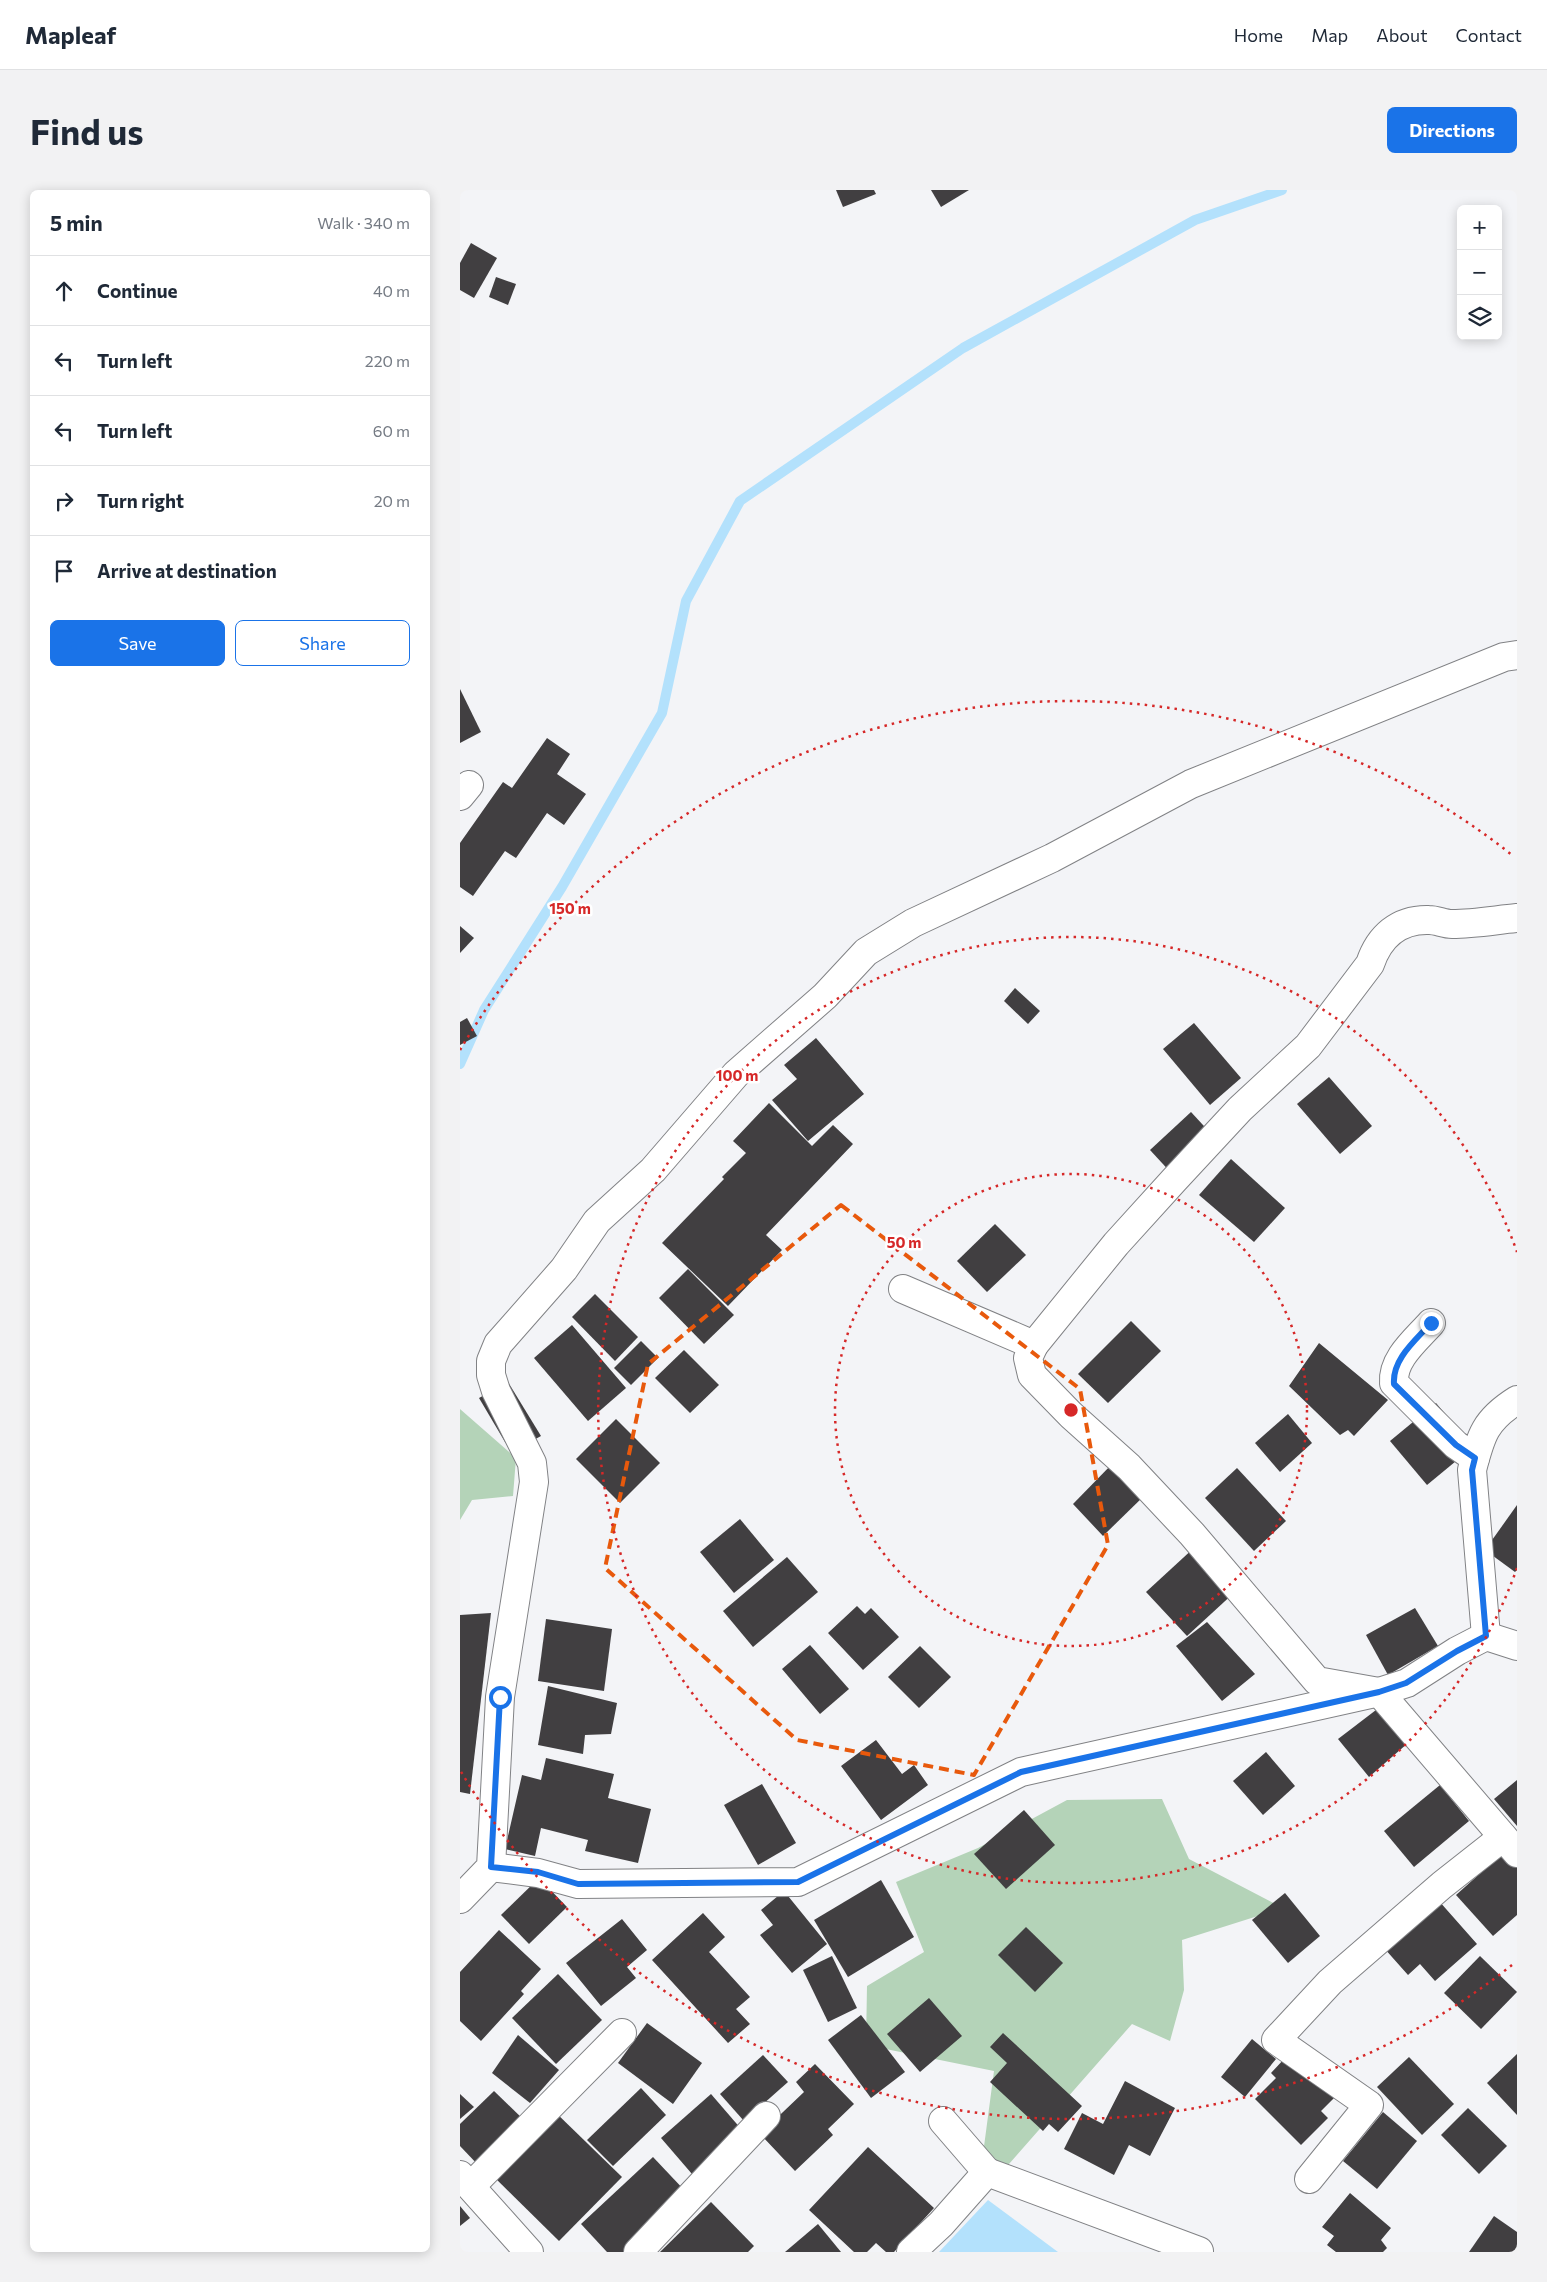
<!DOCTYPE html>
<html lang="en">
<head>
<meta charset="utf-8">
<style>
	body { margin:0; font-family:Commissioner,sans-serif; background:#f2f2f3; color:#1f2937 }
	.controls { position:absolute; right:15px; top:15px; display:grid; overflow:hidden; border-radius:8px; box-shadow:0 2px 12px #0003 }
	.controls button { width:45px; height:45px; display:grid; place-items:center; padding:0; border:0; border-bottom:1px solid #e0e1e3; background:#fff; color:#1f2937; font:25px sans-serif }
	.stop { position:absolute; width:15px; height:15px; margin:-11px; border:4px solid #1a73e8; border-radius:50%; background:#fff }
	.stop.end { background:#1a73e8; border-color:#fff; box-shadow:0 1px 5px #0008 }
	.list { margin:0; padding:0; list-style:none }
	h2 { display:flex; justify-content:space-between; align-items:center; height:65px; margin:0; padding:0 20px; font-size:21px }
	h2 small { font-size:16px; font-weight:400; color:#747a83 }
	.list li { display:grid; grid-template-columns:32px 1fr auto; gap:15px; align-items:center; box-sizing:border-box; height:70px; padding:0 20px; border-top:1px solid #e0e1e3 }
	.list b { display:block; font-size:19px; white-space:nowrap }
	.list em { font-size:16px; font-style:normal; color:#747a83 }
	.actions { display:flex; gap:10px; padding:15px 20px }
	.actions a { flex:1; padding:11px 0; border:1px solid #1a73e8; border-radius:8px; text-align:center; font-size:18px; color:#1a73e8 }
	.actions .main { background:#1a73e8; color:#fff }
	.icon { flex:none; width:28px; height:28px; fill:none; stroke:currentColor; stroke-width:2; stroke-linecap:round; stroke-linejoin:round }
	.map { position:relative; flex:none; width:1057px; height:2062px; overflow:hidden; border-radius:8px }
	header { display:flex; align-items:center; gap:30px; box-sizing:border-box; height:70px; padding:0 25px; background:#fff; border-bottom:1px solid #e0e1e3 }
	header strong { font-size:24px }
	nav { display:flex; gap:28px; margin-inline-start:auto; font-size:18px }
	.intro { display:flex; align-items:center; justify-content:space-between; box-sizing:border-box; height:120px; padding:0 30px }
	h1 { margin:0; font-size:35px }
	.button { padding:12px 22px; border-radius:8px; background:#1a73e8; color:#fff; font-size:18px; font-weight:700 }
	main { display:flex; gap:30px; padding:0 30px }
	aside { flex:1; background:#fff; border-radius:8px; box-shadow:0 2px 12px #0003 }
	.map>svg:first-child { display:block }
	.green { fill:#b4d3b8 }
	.water { fill:#b3e1fc }
	.lines { fill:none; stroke-linecap:round; stroke-linejoin:round }
	.stream { stroke:#b3e1fc; stroke-width:10 }
	.building { fill:#413f41 }
	.minor-casing { stroke:#818285; stroke-width:30 }
	.minor { stroke:#fff; stroke-width:28 }
	.route { stroke:#1a73e8; stroke-width:6 }
	.marked { fill:none; stroke:#e8590c; stroke-width:4; stroke-dasharray:10 6; stroke-linejoin:round }
	.ring { fill:none; stroke:#d62828; stroke-width:2.5; stroke-dasharray:2.5 5 }
	.centre { fill:#d62828; stroke:#fff; stroke-width:2.5 }
	.ring-label { font-size:15px; text-anchor:middle; font-weight:bold; fill:#d62828; stroke:#fff; stroke-width:5; stroke-linejoin:round; paint-order:stroke }
</style>
</head>
<body>
<header>
<strong>Mapleaf</strong>
<nav><a>Home</a><a>Map</a><a>About</a><a>Contact</a></nav>
</header>
<div class="intro"><h1>Find us</h1><a class="button">Directions</a></div>
<main>
<aside>
<h2>5 min<small>Walk · 340 m</small></h2>
<ul class="list">
<li><svg class="icon" aria-label="ahead" viewBox="0 0 24 24"><path d="M12 20V5M6 11l6-6 6 6"/></svg><div><b>Continue</b></div><em>40 m</em></li>
<li><svg class="icon" aria-label="left" viewBox="0 0 24 24"><path d="M17 20v-9H6M10 6l-5 5 5 5"/></svg><div><b>Turn left</b></div><em>220 m</em></li>
<li><svg class="icon" aria-label="left" viewBox="0 0 24 24"><path d="M17 20v-9H6M10 6l-5 5 5 5"/></svg><div><b>Turn left</b></div><em>60 m</em></li>
<li><svg class="icon" aria-label="right" viewBox="0 0 24 24"><path d="M7 20v-9h11M14 6l5 5-5 5"/></svg><div><b>Turn right</b></div><em>20 m</em></li>
<li><svg class="icon" aria-label="arrive" viewBox="0 0 24 24"><path d="M6 21V4h12l-3 4 3 4H6"/></svg><div><b>Arrive at destination</b></div></li>
</ul>
<div class="actions"><a class="main">Save</a><a>Share</a></div>
</aside>
<div class="map">
<svg width="1057" height="2062" viewBox="0 0 1057 2062">
	<rect width="100%" height="100%" fill="#f3f4f7"/>
	<g class="green">
		<polygon points="0,1219 56,1268 53,1306 12,1310 0,1330"/>
		<polygon points="702,1609 729,1669 823,1718 722,1750 724,1800 710,1851 672,1834 498,2032 523,1964 534,1881 406,1855 407,1796 464,1762 436,1692 518,1658 607,1610"/>
	</g>
	<polygon class="water" points="528,2010 598,2062 479,2062"/>
	<g class="lines">
		<polyline class="stream" points="0,874 24,820 102,697 202,523 226,411 280,311 503,158 735,30 822,0"/>
	</g>
	<g class="building">
		<polygon points="376,0 414,0 416,4 383,17"/>
		<polygon points="471,0 509,0 481,17"/>
		<polygon points="11,53 37,68 14,108 0,100 0,73"/>
		<polygon points="36,87 56,94 48,115 29,107"/>
		<polygon points="0,499 21,542 0,553"/>
		<polygon points="87,548 110,564 97,584 126,604 104,635 87,623 56,668 45,661 13,706 0,697 0,653 43,592 52,598"/>
		<polygon points="0,736 14,748 0,763"/>
		<polygon points="555,798 580,821 568,834 544,811"/>
		<polygon points="7,828 17,846 0,855 0,832"/>
		<polygon points="734,833 781,888 750,915 703,859"/>
		<polygon points="356,848 404,904 348,951 312,910 337,889 324,875"/>
		<polygon points="869,887 912,936 880,964 837,914"/>
		<polygon points="309,913 352,956 373,935 393,954 306,1045 322,1060 268,1116 202,1053 264,989 262,987 286,963 273,951"/>
		<polygon points="731,922 755,948 714,986 690,960"/>
		<polygon points="771,969 825,1018 794,1052 739,1005"/>
		<polygon points="535,1034 566,1065 527,1102 497,1071"/>
		<polygon points="228,1079 274,1125 244,1154 199,1108"/>
		<polygon points="135,1104 178,1147 155,1171 112,1127"/>
		<polygon points="671,1131 701,1161 648,1213 618,1184"/>
		<polygon points="112,1135 166,1198 128,1231 74,1168"/>
		<polygon points="181,1151 198,1168 171,1195 154,1178"/>
		<polygon points="859,1153 928,1210 894,1246 888,1240 880,1245 829,1196"/>
		<polygon points="224,1160 259,1195 230,1223 195,1188"/>
		<polygon points="48,1192 81,1246 54,1261 45,1252 19,1208"/>
		<polygon points="976,1213 1013,1257 967,1295 930,1251"/>
		<polygon points="828,1224 852,1253 820,1282 795,1253"/>
		<polygon points="156,1229 200,1273 160,1313 116,1269"/>
		<polygon points="654,1272 686,1304 643,1346 613,1314"/>
		<polygon points="777,1278 826,1331 794,1361 745,1308"/>
		<polygon points="1057,1315 1057,1380 1055,1382 1025,1360"/>
		<polygon points="280,1329 314,1370 274,1403 240,1362"/>
		<polygon points="736,1356 776,1401 727,1446 686,1402"/>
		<polygon points="327,1367 358,1402 293,1457 263,1421"/>
		<polygon points="397,1416 405,1424 411,1418 439,1447 403,1480 368,1443"/>
		<polygon points="955,1418 978,1456 928,1485 906,1445"/>
		<polygon points="31,1423 10,1604 0,1602 0,1425"/>
		<polygon points="86,1429 152,1439 144,1501 78,1491"/>
		<polygon points="747,1432 795,1484 762,1511 716,1456"/>
		<polygon points="350,1455 389,1499 360,1524 322,1479"/>
		<polygon points="460,1456 491,1487 459,1518 428,1487"/>
		<polygon points="88,1496 157,1513 151,1544 125,1545 123,1564 78,1555"/>
		<polygon points="916,1520 948,1553 909,1587 878,1549"/>
		<polygon points="416,1550 442,1584 454,1575 468,1595 421,1630 381,1576"/>
		<polygon points="806,1562 835,1596 803,1625 773,1591"/>
		<polygon points="86,1568 154,1584 148,1608 191,1619 178,1673 125,1661 128,1650 81,1638 75,1666 45,1659 62,1585 81,1590"/>
		<polygon points="1057,1590 1057,1636 1034,1609"/>
		<polygon points="302,1594 336,1653 298,1675 264,1615"/>
		<polygon points="980,1595 1009,1631 954,1677 924,1641"/>
		<polygon points="564,1620 595,1655 546,1699 514,1664"/>
		<polygon points="1044,1662 1057,1677 1057,1725 1033,1746 996,1705"/>
		<polygon points="79,1688 107,1717 69,1754 41,1725"/>
		<polygon points="421,1690 454,1747 388,1787 354,1730"/>
		<polygon points="324,1701 367,1754 332,1783 300,1745 313,1735 301,1720"/>
		<polygon points="825,1703 860,1746 828,1773 792,1730"/>
		<polygon points="979,1711 1017,1754 975,1791 960,1774 948,1785 924,1758"/>
		<polygon points="243,1723 265,1747 249,1762 290,1807 276,1819 290,1834 268,1853 192,1770"/>
		<polygon points="162,1729 187,1760 167,1777 176,1788 141,1816 106,1773"/>
		<polygon points="566,1737 603,1773 575,1802 538,1765"/>
		<polygon points="39,1740 81,1779 61,1801 64,1804 21,1851 0,1831 0,1782"/>
		<polygon points="372,1766 397,1818 368,1832 343,1780"/>
		<polygon points="1020,1766 1057,1802 1021,1839 984,1803"/>
		<polygon points="98,1784 142,1830 96,1874 52,1828"/>
		<polygon points="469,1808 502,1846 460,1882 427,1844"/>
		<polygon points="401,1825 445,1882 411,1908 368,1850"/>
		<polygon points="187,1833 242,1873 213,1914 158,1873"/>
		<polygon points="543,1843 622,1916 598,1942 589,1934 583,1941 530,1892 547,1873 530,1857"/>
		<polygon points="58,1845 99,1880 70,1913 32,1883"/>
		<polygon points="792,1849 816,1869 785,1907 761,1887"/>
		<polygon points="1057,1864 1057,1925 1027,1893"/>
		<polygon points="303,1865 328,1892 284,1931 260,1904"/>
		<polygon points="949,1867 994,1914 962,1945 917,1897"/>
		<polygon points="825,1868 834,1869 874,1908 861,1921 868,1928 841,1955 795,1909 816,1888 811,1883"/>
		<polygon points="355,1874 394,1914 368,1939 373,1945 335,1981 300,1944 344,1902 336,1892"/>
		<polygon points="665,1891 715,1918 690,1966 669,1955 654,1985 604,1959 622,1923 643,1934"/>
		<polygon points="181,1898 206,1925 153,1976 127,1950"/>
		<polygon points="34,1901 66,1932 20,1977 0,1956 0,1934"/>
		<polygon points="0,1904 14,1917 0,1929"/>
		<polygon points="251,1904 282,1940 232,1984 201,1948"/>
		<polygon points="91,1918 162,1987 99,2051 29,1982"/>
		<polygon points="1008,1918 1047,1956 1019,1984 981,1945"/>
		<polygon points="923,1922 957,1951 917,1999 883,1971"/>
		<polygon points="408,1957 474,2018 434,2062 426,2062 416,2053 407,2062 394,2062 349,2020"/>
		<polygon points="193,1967 227,2003 163,2062 147,2062 121,2034"/>
		<polygon points="890,2003 931,2038 921,2050 927,2058 923,2062 876,2062 867,2055 874,2046 862,2037"/>
		<polygon points="251,2012 294,2056 288,2062 200,2062"/>
		<polygon points="0,2016 10,2028 0,2036"/>
		<polygon points="1034,2026 1057,2042 1057,2058 1054,2062 1009,2062"/>
		<polygon points="358,2034 381,2062 325,2062"/>
	</g>
	<g class="lines">
		<g class="minor-casing">
			<g id="minor">
				<polyline points="0,606 9,595"/>
				<path d="M1057,728C1036,730 1013,734 992,734C984,734 977,730 969,730C938,729 919,747 910,774L848,856L780,919L715,989L656,1054L574,1155L568,1168L572,1185L611,1225L669,1277L732,1344L857,1491L919,1502L1057,1663"/>
				<polyline points="443,1099 574,1155"/>
				<path d="M971,1133C956,1150 932,1169 934,1193L996,1255L1015,1268"/>
				<path d="M1026,1446L1012,1280C1021,1245 1025,1230 1057,1210"/>
				<polyline points="31,1677 78,1683 118,1694 338,1692 561,1582 919,1502 947,1493 997,1461 1026,1446 1057,1456"/>
				<polyline points="0,1709 31,1677 40,1507 74,1292 72,1273 36,1201 31,1185 31,1171 38,1154 104,1079 137,1031 193,980 276,884 365,806 406,762 453,733 592,668 731,594 1044,467 1057,465"/>
				<polyline points="483,1931 527,1982"/>
				<polyline points="0,1985 69,2062"/>
				<polyline points="849,1989 909,1915 816,1850 870,1792 982,1695 1043,1647"/>
				<polyline points="11,1996 162,1843"/>
				<polyline points="178,2062 306,1926"/>
				<polyline points="451,2062 481,2034 527,1982 739,2061"/>
			</g>
		</g>
		<use href="#minor" class="minor"/>
	</g>
	<g class="lines">
		<path class="route" d="M40,1507L31,1677L78,1682L118,1694L338,1692L561,1582L919,1502L946,1493L997,1461L1026,1446L1012,1280L1015,1268L996,1255L934,1194C932,1169 956,1150 971,1133"/>
	</g>
	<path class="marked" d="M381,1015L620,1199L648,1355L514,1585L337,1550L145,1378L188,1174Z"/>
	<g class="ring">
		<circle cx="611" cy="1220" r="236"/>
		<path d="M1057 1378A473 473 0 1 1 1057 1062"/>
		<path d="M1052 1775A709 709 0 0 1 0 1580M0 860A709 709 0 0 1 1052 665"/>
	</g>
	<circle cx="611" cy="1220" r="8" class="centre"/>
	<g class="ring-label">
		<text x="110" y="724">150 m</text>
		<text x="277" y="891">100 m</text>
		<text x="444" y="1058">50 m</text>
	</g>
</svg>
<div class="controls">
<button>+</button>
<button>−</button>
<button><svg class="icon" aria-label="layers" viewBox="0 0 24 24"><path d="M12 4l9 5-9 5-9-5zM3 14l9 5 9-5"/></svg></button>
</div>
<div class="stop" style="left:40px;top:1507px"></div>
<div class="stop end" style="left:971px;top:1133px"></div>
</div>
</main>
</body>
</html>
